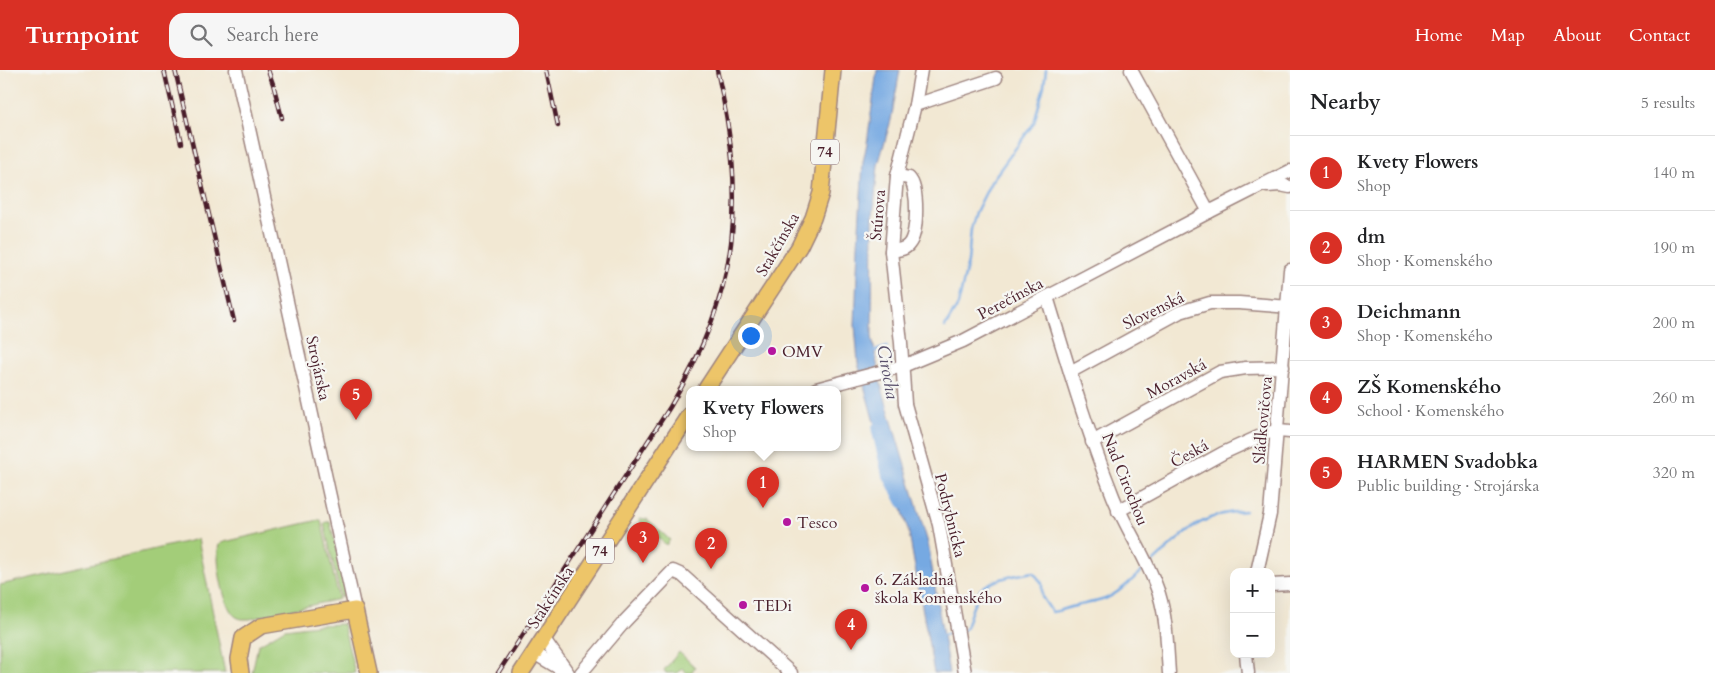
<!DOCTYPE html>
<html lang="en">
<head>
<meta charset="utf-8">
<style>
	body { margin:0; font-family:Cardo,serif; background:#f6f6f6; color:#202124 }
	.controls { position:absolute; right:15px; bottom:15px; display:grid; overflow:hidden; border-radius:10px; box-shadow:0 5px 20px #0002 }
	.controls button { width:45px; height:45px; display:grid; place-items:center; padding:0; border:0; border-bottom:1px solid #e0e0e0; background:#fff; color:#202124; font:25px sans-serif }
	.you { position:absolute; left:750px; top:265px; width:18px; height:18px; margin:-12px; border:4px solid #fff; border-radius:50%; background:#1a73e8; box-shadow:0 0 0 8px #1a73e833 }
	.badge { display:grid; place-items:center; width:32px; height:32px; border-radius:50%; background:#d93025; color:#fff; font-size:16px; font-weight:700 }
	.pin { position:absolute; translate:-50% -41px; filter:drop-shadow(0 1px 2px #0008) }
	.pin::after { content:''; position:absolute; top:26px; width:18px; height:15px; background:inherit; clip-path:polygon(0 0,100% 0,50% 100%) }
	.popup { position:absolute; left:686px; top:316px; width:155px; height:65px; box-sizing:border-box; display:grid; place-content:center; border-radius:10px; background:#fff; filter:drop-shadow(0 1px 4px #0005); font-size:16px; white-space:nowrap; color:#757577 }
	.popup b { font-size:19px; color:#202124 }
	.popup::after { content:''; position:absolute; left:50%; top:100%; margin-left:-10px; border:10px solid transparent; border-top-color:#fff }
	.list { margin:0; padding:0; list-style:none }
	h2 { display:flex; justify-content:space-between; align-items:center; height:65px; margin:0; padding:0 20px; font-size:21px }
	h2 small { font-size:16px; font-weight:400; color:#757577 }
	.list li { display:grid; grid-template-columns:32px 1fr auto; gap:15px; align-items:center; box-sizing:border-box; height:75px; padding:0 20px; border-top:1px solid #e0e0e0 }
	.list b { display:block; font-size:19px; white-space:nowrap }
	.list p { margin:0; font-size:16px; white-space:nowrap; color:#757577 }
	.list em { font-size:16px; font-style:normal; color:#757577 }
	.icon { flex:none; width:28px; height:28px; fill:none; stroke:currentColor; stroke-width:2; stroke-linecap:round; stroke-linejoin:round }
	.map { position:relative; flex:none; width:1290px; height:603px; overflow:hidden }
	header { display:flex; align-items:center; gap:30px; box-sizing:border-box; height:70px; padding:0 25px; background:#d93025; color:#fff }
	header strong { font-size:24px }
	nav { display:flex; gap:28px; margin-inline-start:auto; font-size:18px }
	.search { width:350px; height:45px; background:#f6f6f6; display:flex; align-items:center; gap:12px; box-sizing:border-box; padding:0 18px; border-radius:15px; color:#757577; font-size:19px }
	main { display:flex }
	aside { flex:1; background:#fff }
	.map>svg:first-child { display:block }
	.green { fill:#a3cd79; stroke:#767652 }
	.water { fill:#76a9e2; stroke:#606486 }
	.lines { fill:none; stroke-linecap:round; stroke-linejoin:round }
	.stream { stroke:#76a9e2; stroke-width:2.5 }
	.river { stroke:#76a9e2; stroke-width:15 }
	.minor-casing { stroke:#9e847f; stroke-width:15 }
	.major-casing { stroke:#9e847f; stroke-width:18 }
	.minor { stroke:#fff; stroke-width:12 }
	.major { stroke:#edc569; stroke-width:15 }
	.rail-casing { stroke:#4a1f2b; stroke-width:4.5 }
	.rail { stroke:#f6f6f2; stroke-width:2.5; stroke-dasharray:8; stroke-linecap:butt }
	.poi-dot { fill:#b5179e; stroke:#f6f6f2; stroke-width:2 }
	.labels { text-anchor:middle; stroke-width:4.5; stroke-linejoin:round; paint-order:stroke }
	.shield { fill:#f6f6f2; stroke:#7e6067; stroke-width:1 }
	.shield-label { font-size:15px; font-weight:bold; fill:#4a1f2b }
	.street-label { font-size:16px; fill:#4a1f2b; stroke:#f6f6f2 }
	.poi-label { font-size:16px; fill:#4a1f2b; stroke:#f6f6f2; text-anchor:start }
	.water-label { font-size:18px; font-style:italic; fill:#594f6b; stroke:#f6f6f2 }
</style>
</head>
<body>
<header>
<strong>Turnpoint</strong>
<div class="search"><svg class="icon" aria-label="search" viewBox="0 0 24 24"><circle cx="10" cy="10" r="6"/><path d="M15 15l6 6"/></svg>Search here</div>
<nav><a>Home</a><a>Map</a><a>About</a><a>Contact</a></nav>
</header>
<main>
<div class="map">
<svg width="1290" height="603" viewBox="0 0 1290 603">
	<rect width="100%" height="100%" fill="#f6f6f2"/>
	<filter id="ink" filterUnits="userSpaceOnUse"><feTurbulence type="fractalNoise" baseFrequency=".02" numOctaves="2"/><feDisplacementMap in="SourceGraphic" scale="10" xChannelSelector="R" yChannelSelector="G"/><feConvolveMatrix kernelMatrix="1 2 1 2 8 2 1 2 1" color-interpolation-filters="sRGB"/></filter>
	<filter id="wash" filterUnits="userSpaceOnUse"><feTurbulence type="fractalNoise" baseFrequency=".0096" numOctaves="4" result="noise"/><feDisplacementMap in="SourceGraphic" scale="20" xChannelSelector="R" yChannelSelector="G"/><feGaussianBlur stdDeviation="1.12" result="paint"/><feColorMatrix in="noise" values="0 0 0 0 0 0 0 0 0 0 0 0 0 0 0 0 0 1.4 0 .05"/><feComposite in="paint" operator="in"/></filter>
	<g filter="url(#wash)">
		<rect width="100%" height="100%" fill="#f2e8d3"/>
		<g class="green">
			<polygon points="639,448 647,449 670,470 666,475 640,451"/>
			<path d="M319,450H321L322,455L339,529L250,549C245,549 240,550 235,546C223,537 215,488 219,474L224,472Z"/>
			<polygon points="326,452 330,452 346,518 343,526 341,528 324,454"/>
			<polygon points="198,469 225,603 0,603 0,515"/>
			<polygon points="343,554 355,603 252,603 258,575 285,559 317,555"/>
			<polygon points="679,582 695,597 691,603 687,603 682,598 677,603 666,603 664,600"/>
		</g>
		<polygon class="water" points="877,0 900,0 891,50 878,95 873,147 872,267 881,315 928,473 949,603 934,603 909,464 890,395 873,349 858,293 855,255 858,175 863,92 867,73"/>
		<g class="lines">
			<g class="stream">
				<polyline points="945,257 958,235 968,192 971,159 976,142 991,112 1034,53 1044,16 1046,0"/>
				<polyline points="872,282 887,277"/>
				<path d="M1153,492C1185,463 1200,443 1245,441"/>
				<path d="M962,561L966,558C968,551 977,523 981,519C995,508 1017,505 1033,502L1042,513V527L1052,542C1059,541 1064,539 1071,537C1082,534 1093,533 1105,529C1119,523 1131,511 1142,501"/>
				<polyline points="943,565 951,563"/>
			</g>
			<polyline class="river" points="879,359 889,402 904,431"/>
		</g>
	</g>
	<g filter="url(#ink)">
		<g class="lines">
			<g class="minor-casing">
				<g id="minor">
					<polyline points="236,0 355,540"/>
					<polyline points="921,0 915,35 897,106 891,181 901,273 905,334 939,455 965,603"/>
					<polyline points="1131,0 1209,142"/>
					<polyline points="915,35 996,8"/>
					<polyline points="1267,116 1280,115 1290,117"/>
					<path d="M891,181C897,180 905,180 909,174C918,164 919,118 909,108L897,106"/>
					<path d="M1047,227C1067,292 1086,358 1111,421C1124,457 1148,488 1159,524C1167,550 1167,576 1169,603"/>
					<polyline points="1070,302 1180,242 1210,233 1239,233 1290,237"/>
					<polyline points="816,319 903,296 963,271 1209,142 1290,101"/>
					<polyline points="1092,372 1220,302 1246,298 1283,297"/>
					<polyline points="1118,441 1223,383 1267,363 1278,361 1290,362"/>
					<polyline points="1257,502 1270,444 1290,200"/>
					<polyline points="1271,515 1290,514"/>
					<polyline points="544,569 568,603"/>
					<polyline points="534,583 564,601"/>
					<polyline points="1246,584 1248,603"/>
					<polyline points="581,603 625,551 673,501 682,505 791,603"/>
				</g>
			</g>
			<g class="major-casing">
				<g id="major">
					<polyline points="706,319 799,177 813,148 821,123 833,0"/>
					<polyline points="241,603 239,589 243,568 261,556 355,540 369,603"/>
					<polyline points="521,603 689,345"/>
				</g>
			</g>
			<use href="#minor" class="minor"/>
			<use href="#major" class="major"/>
			<g class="rail-casing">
				<g id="rail">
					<polyline points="164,0 181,73"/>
					<polyline points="175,0 234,251"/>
					<polyline points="268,0 273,14 282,48"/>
					<polyline points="546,0 558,56"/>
					<path d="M498,603L670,337C740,221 747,129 717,0"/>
				</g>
			</g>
			<use href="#rail" class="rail"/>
		</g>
	</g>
	<g class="poi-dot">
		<circle cx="772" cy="281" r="5"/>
		<circle cx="787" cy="452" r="5"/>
		<circle cx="865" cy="518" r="5"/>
		<circle cx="743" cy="535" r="5"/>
	</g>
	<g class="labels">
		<g class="shield">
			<rect x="811" y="69.5" width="28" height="25" rx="4"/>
			<rect x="586" y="468.5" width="28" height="25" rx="4"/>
		</g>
		<g class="shield-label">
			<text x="825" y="87">74</text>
			<text x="600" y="486">74</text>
		</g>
		<g class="street-label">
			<text transform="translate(877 145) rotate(-85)" y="6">Štúrova</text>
			<text transform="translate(777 174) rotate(-60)" y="6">Stakčínska</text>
			<text transform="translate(1010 228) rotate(-28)" y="6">Perečínska</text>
			<text transform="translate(1153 240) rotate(-26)" y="6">Slovenská</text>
			<text transform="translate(319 298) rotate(78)" y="6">Strojárska</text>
			<text transform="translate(1176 308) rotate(-29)" y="6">Moravská</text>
			<text transform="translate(1262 350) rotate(-85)" y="6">Sládkovičova</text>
			<text transform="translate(1189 383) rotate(-29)" y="6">Česká</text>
			<text transform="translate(1126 409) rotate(68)" y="6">Nad Cirochou</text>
			<text transform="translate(951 445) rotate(76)" y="6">Podrybnícka</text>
			<text transform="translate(550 527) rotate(-57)" y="6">Stakčínska</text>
		</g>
		<g class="poi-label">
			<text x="782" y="287">OMV</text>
			<text x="797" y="458">Tesco</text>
			<text x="875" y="515">6. Základná<tspan x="875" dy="18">škola Komenského</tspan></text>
			<text x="753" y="541">TEDi</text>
		</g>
		<g class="water-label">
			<text transform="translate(888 302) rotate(80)" y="6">Cirocha</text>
		</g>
	</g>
</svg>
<div class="controls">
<button>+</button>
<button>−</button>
</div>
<div class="you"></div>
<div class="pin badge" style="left:763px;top:438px">1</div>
<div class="popup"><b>Kvety Flowers</b>Shop</div>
<div class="pin badge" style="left:711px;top:499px">2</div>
<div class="pin badge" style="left:643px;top:493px">3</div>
<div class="pin badge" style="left:851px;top:580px">4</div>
<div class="pin badge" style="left:356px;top:350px">5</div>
</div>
<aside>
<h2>Nearby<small>5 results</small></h2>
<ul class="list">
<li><span class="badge">1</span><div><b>Kvety Flowers</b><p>Shop</p></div><em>140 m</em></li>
<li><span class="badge">2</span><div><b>dm</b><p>Shop · Komenského</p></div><em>190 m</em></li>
<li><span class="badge">3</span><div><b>Deichmann</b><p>Shop · Komenského</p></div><em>200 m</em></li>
<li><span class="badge">4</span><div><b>ZŠ Komenského</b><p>School · Komenského</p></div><em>260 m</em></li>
<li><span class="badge">5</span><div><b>HARMEN Svadobka</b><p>Public building · Strojárska</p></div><em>320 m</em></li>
</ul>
</aside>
</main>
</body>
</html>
